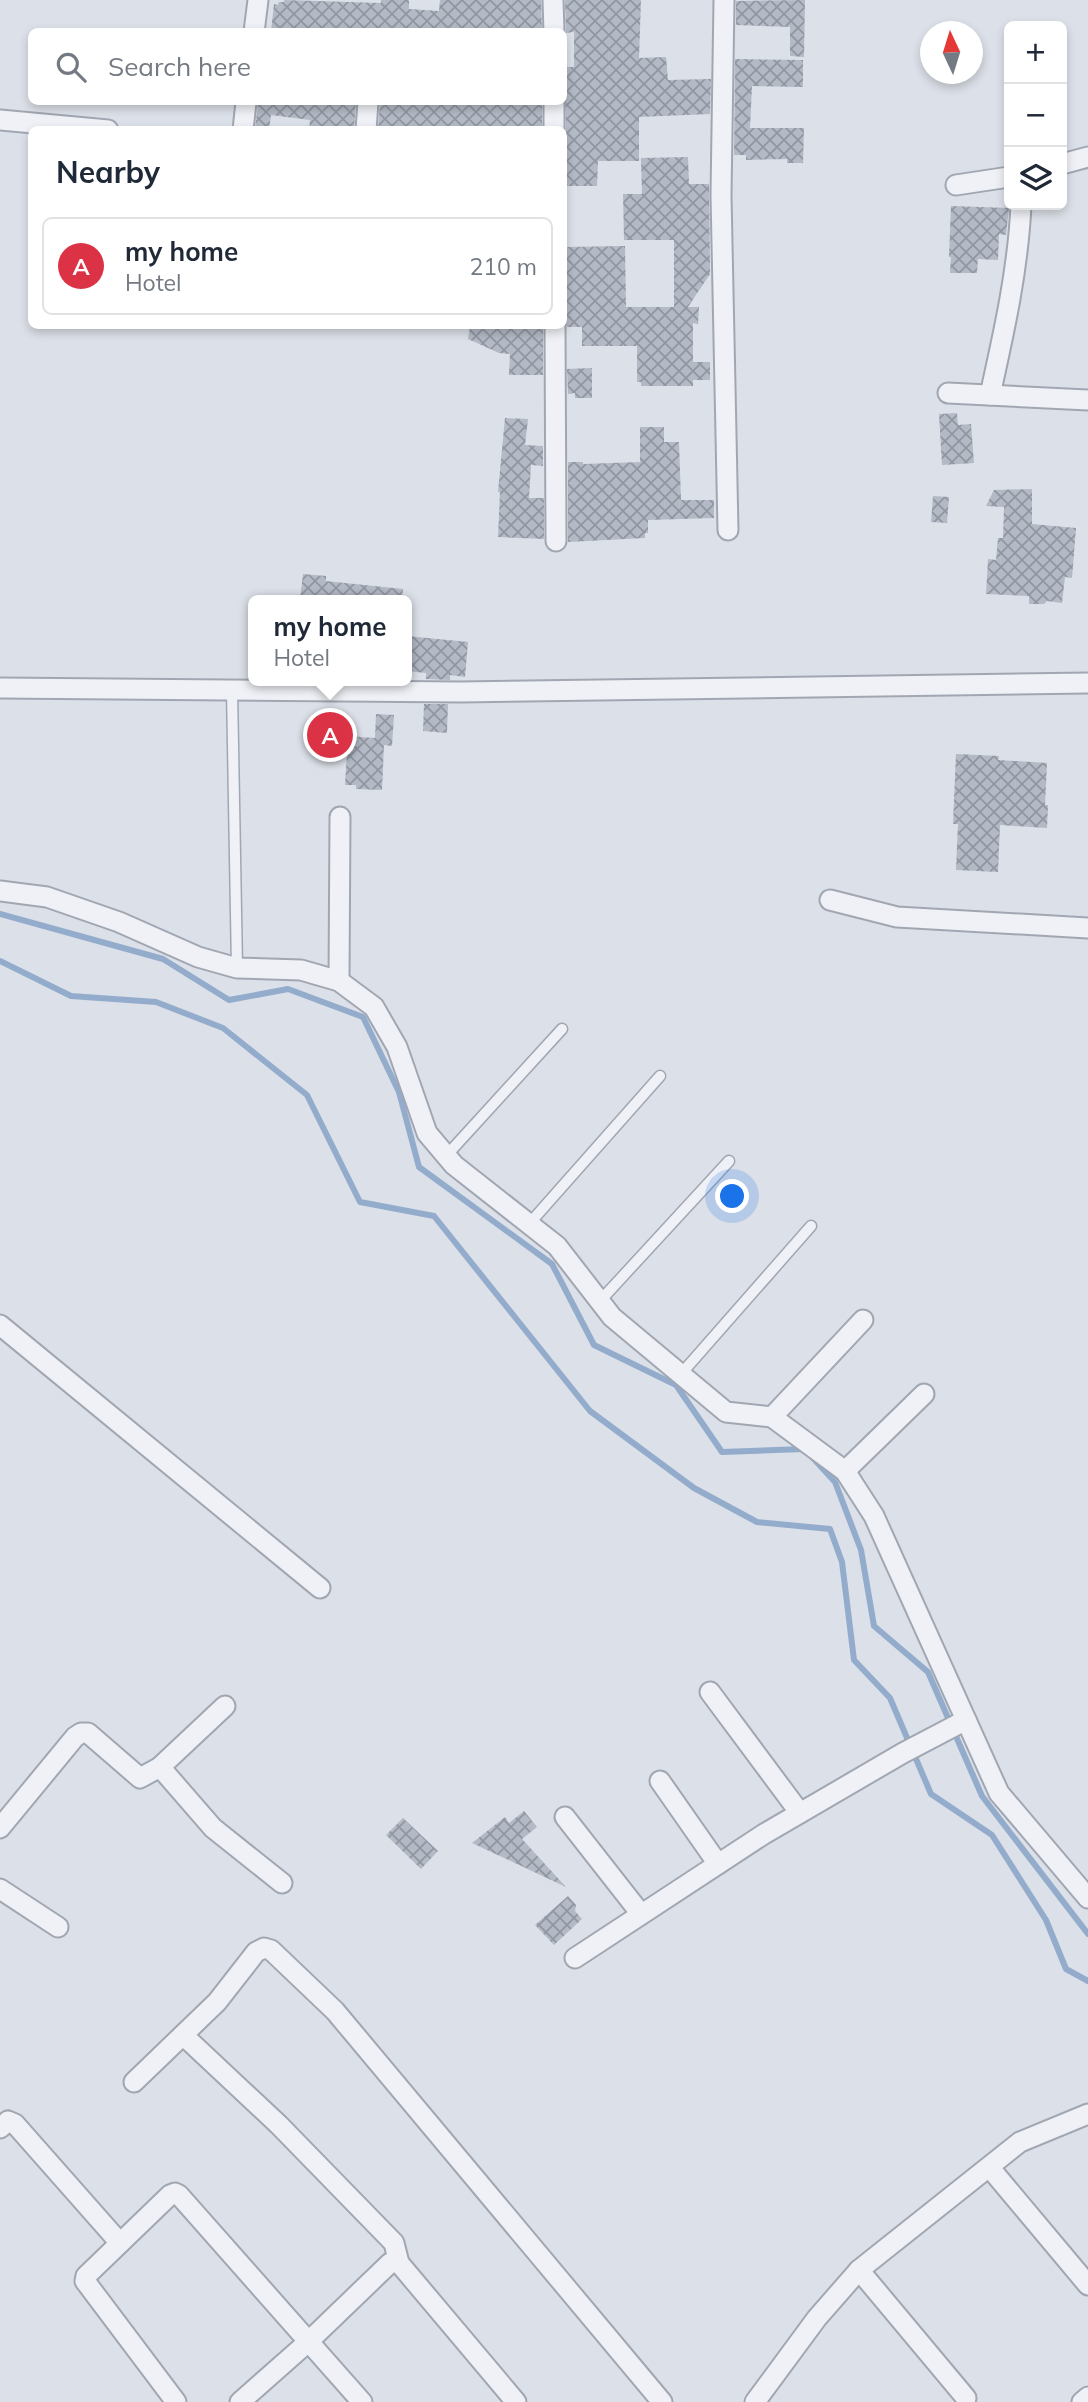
<!DOCTYPE html>
<html lang="en">
<head>
<meta charset="utf-8">
<style>
	body { margin:0; font-family:Mulish,sans-serif; background:#f2f2f3; color:#1f2937 }
	.controls { position:absolute; right:21px; top:21px; display:grid; overflow:hidden; border-radius:10px; box-shadow:0 4px 10px #0003 }
	.controls button { width:63px; height:63px; display:grid; place-items:center; padding:0; border:0; border-bottom:2px solid #e0e1e3; background:#fff; color:#1f2937; font:35px sans-serif }
	.compass { position:absolute; left:920px; top:21px; width:63px; height:63px; border-radius:50%; background:#fff; box-shadow:0 4px 10px #0003; rotate:356deg }
	.you { position:absolute; left:733px; top:1197px; width:24px; height:24px; margin:-18px; border:5px solid #fff; border-radius:50%; background:#1a73e8; box-shadow:0 0 0 10px #1a73e833 }
	.badge { display:grid; place-items:center; width:46px; height:46px; border-radius:50%; background:#db3345; color:#fff; font-size:23px; font-weight:700 }
	.pin { position:absolute; translate:-50% -50%; border:4px solid #fff; box-shadow:0 2px 7px #0006 }
	.popup { position:absolute; left:248px; top:595px; width:164px; height:91px; box-sizing:border-box; display:grid; place-content:center; border-radius:10px; background:#fff; filter:drop-shadow(0 2px 5px #0005); font-size:23px; white-space:nowrap; color:#747a83 }
	.popup b { font-size:26px; color:#1f2937 }
	.popup::after { content:''; position:absolute; left:50%; top:100%; margin-left:-14px; border:14px solid transparent; border-top-color:#fff }
	.list { margin:0; padding:0; list-style:none }
	h2 { display:flex; justify-content:space-between; align-items:center; height:91px; margin:0; padding:0 28px; font-size:30px }
	h2 small { font-size:23px; font-weight:400; color:#747a83 }
	.list li { display:grid; grid-template-columns:46px 1fr auto; gap:21px; align-items:center; box-sizing:border-box; height:98px; margin:0 14px 14px; padding:0 14px; border:2px solid #e0e1e3; border-radius:10px }
	.list b { display:block; font-size:26px; white-space:nowrap }
	.list p { margin:0; font-size:23px; white-space:nowrap; color:#747a83 }
	.list em { font-size:23px; font-style:normal; color:#747a83 }
	.icon { flex:none; width:38px; height:38px; fill:none; stroke:currentColor; stroke-width:2; stroke-linecap:round; stroke-linejoin:round }
	.map { position:relative; flex:none; width:1088px; height:2402px; overflow:hidden }
	.search { position:absolute; background:#fff; box-shadow:0 4px 10px #0003; left:28px; top:28px; width:539px; height:77px; display:flex; align-items:center; gap:18px; box-sizing:border-box; padding:0 24px; border-radius:10px; color:#747a83; font-size:26px }
	.panel { position:absolute; background:#fff; box-shadow:0 4px 10px #0003; left:28px; top:126px; width:539px; height:203px; border-radius:10px }
	.map>svg:first-child { display:block }
	.lines { fill:none; stroke-linecap:round; stroke-linejoin:round }
	.stream { stroke:#93accc; stroke-width:6 }
	.building { fill:url(#building-cross-hatch) }
	.service-casing { stroke:#a1a7b2; stroke-width:13 }
	.minor-casing { stroke:#a1a7b2; stroke-width:23 }
	.service { stroke:#eff1f6; stroke-width:10 }
	.minor { stroke:#eff1f6; stroke-width:19 }
</style>
</head>
<body>
<div class="map">
<svg width="1088" height="2402" viewBox="0 0 1088 2402">
	<defs>
		<pattern id="building-cross-hatch" width="8" height="8" patternUnits="userSpaceOnUse" patternTransform="scale(1.75)"><rect width="8" height="8" fill="#b3b9c5"/><path d="M0 0l8 8M0 8l8-8" fill="none" stroke="#9197a1"/></pattern>
	</defs>
	<rect width="100%" height="100%" fill="#dce0e8"/>
	<g class="lines">
		<g class="stream">
			<polyline points="0,914 163,959 229,1000 288,989 363,1017 399,1092 419,1167 552,1264 594,1345 676,1385 722,1452 804,1449"/>
			<polyline points="0,961 71,996 156,1002 223,1028 307,1095 360,1202 434,1216 590,1411 694,1488 757,1522 830,1529 842,1562 854,1660 890,1698 931,1794 992,1835 1046,1920 1066,1969 1088,1981"/>
			<polyline points="812,1457 835,1482 861,1550 874,1626 928,1672 982,1796 1088,1934"/>
		</g>
	</g>
	<g class="building">
		<polygon points="284,0 381,3 381,0 409,0 409,9 439,11 440,0 541,0 542,32 351,32 313,29 313,32 271,32 274,4 278,5 279,2 284,2"/>
		<polygon points="565,0 641,0 639,58 666,57 668,80 711,79 710,114 639,117 639,161 598,161 597,186 564,186 564,137 566,130 564,67 574,67 574,32 566,33"/>
		<polygon points="805,0 804,57 790,56 790,27 736,25 736,1"/>
		<polygon points="735,59 803,60 803,87 752,86 750,128 804,128 803,163 787,163 787,159 746,160 746,155 734,155"/>
		<polygon points="258,102 356,102 354,130 309,130 310,120 271,115 269,130 255,130"/>
		<polygon points="380,102 542,102 542,130 420,127 420,129 378,130"/>
		<polygon points="688,157 689,184 709,184 710,274 688,307 699,307 698,324 693,323 693,362 710,362 710,380 693,380 693,386 641,386 641,382 637,382 637,346 582,346 582,327 567,327 564,318 564,306 566,306 566,247 625,246 626,307 674,307 674,240 624,240 623,194 642,194 641,158"/>
		<polygon points="951,206 1009,208 1006,235 999,234 998,260 978,259 977,273 950,273 951,257 949,257"/>
		<polygon points="470,326 543,326 543,375 509,375 510,354 499,353 468,339"/>
		<polygon points="592,368 592,398 575,398 575,393 568,394 567,369"/>
		<polygon points="957,413 958,425 971,424 974,463 942,465 939,414"/>
		<polygon points="505,418 528,419 525,445 543,446 543,466 531,465 529,498 544,498 544,539 498,537 500,492 498,492"/>
		<polygon points="640,427 664,427 664,442 679,442 681,500 714,500 714,518 648,520 648,533 645,533 645,538 568,542 568,462 583,462 583,464 640,462"/>
		<polygon points="1032,489 1032,524 1076,528 1072,578 1065,577 1062,603 1047,601 1044,604 1029,604 1029,596 986,594 988,559 996,560 998,538 1003,538 1004,507 986,506 994,490"/>
		<polygon points="933,496 949,497 947,523 931,522"/>
		<polygon points="303,574 326,576 326,581 403,589 402,600 300,600"/>
		<polygon points="407,636 468,642 465,677 450,675 450,680 426,679 426,673 407,671"/>
		<polygon points="424,704 448,704 447,733 423,731"/>
		<polygon points="376,714 394,715 392,746 384,745 382,790 356,789 356,785 345,785 348,736 375,738"/>
		<polygon points="956,754 999,756 998,760 1047,763 1045,805 1048,805 1047,828 1000,825 998,872 956,870 958,824 953,824"/>
		<polygon points="524,1811 537,1827 522,1839 566,1887 472,1843 505,1817 509,1823"/>
		<polygon points="403,1818 438,1851 421,1869 386,1835"/>
		<polygon points="568,1896 576,1905 575,1911 582,1919 554,1945 535,1925"/>
	</g>
	<g class="lines">
		<g class="service-casing">
			<g id="service">
				<polyline points="232,690 237,968"/>
				<polyline points="446,1156 562,1029"/>
				<polyline points="529,1224 660,1076"/>
				<polyline points="600,1301 729,1161"/>
				<polyline points="681,1374 811,1226"/>
			</g>
		</g>
		<g class="minor-casing">
			<g id="minor">
				<polyline points="553,0 554,32"/>
				<polyline points="724,0 721,195 728,530"/>
				<polyline points="254,32 258,0"/>
				<polyline points="554,102 554,130"/>
				<polyline points="0,120 108,130"/>
				<polyline points="243,130 246,102"/>
				<polyline points="366,130 368,102"/>
				<polyline points="1062,164 1088,157"/>
				<polyline points="956,185 1009,177"/>
				<polyline points="555,326 556,541"/>
				<polyline points="948,393 1088,400"/>
				<path d="M990,395C1004,332 1018,270 1021,205"/>
				<polyline points="0,688 461,692 1088,683"/>
				<polyline points="0,891 47,897 119,922 198,957 237,968 301,970 339,981 374,1007 397,1047 427,1133 454,1165 557,1246 612,1317 726,1412 772,1417 845,1471 874,1516 999,1793 1088,1898"/>
				<polyline points="830,900 897,917 1088,928"/>
				<polyline points="339,981 340,817"/>
				<polyline points="0,1325 320,1588"/>
				<polyline points="772,1417 863,1320"/>
				<polyline points="845,1471 924,1394"/>
				<polyline points="710,1692 800,1813"/>
				<polyline points="160,1767 213,1828 282,1883"/>
				<polyline points="660,1781 718,1864"/>
				<polyline points="565,1817 641,1914"/>
				<polyline points="0,1828 75,1737 81,1733 88,1733 140,1778 160,1767 225,1706"/>
				<polyline points="0,1889 58,1927"/>
				<polyline points="575,1958 764,1834 903,1753 966,1720"/>
				<polyline points="183,2035 279,2125 394,2243 399,2263 516,2402"/>
				<polyline points="134,2082 217,2002 256,1952 264,1948 271,1950 335,2011 662,2402"/>
				<polyline points="0,2128 8,2121 15,2124 120,2243"/>
				<polyline points="990,2168 1088,2285"/>
				<polyline points="859,2270 966,2398"/>
				<polyline points="176,2402 85,2281 86,2276 170,2195 175,2193 179,2195 362,2402"/>
				<polyline points="240,2402 308,2342 390,2263 399,2263"/>
				<polyline points="755,2402 817,2318 859,2270 1020,2142 1088,2114"/>
				<polyline points="1082,2402 1088,2397"/>
			</g>
		</g>
		<use href="#service" class="service"/>
		<use href="#minor" class="minor"/>
	</g>
</svg>
<div class="controls">
<button>+</button>
<button>−</button>
<button><svg class="icon" aria-label="layers" viewBox="0 0 24 24"><path d="M12 4l9 5-9 5-9-5zM3 14l9 5 9-5"/></svg></button>
</div>
<svg class="compass" viewBox="-18 -18 36 36"><path d="M0-13l5 13h-10z" fill="#e53935"/><path d="M0 13l5-13h-10z" fill="#747a83"/></svg>
<div class="you"></div>
<div class="pin badge" style="left:330px;top:735px">A</div>
<div class="popup"><b>my home</b>Hotel</div>
<div class="search"><svg class="icon" aria-label="search" viewBox="0 0 24 24"><circle cx="10" cy="10" r="6"/><path d="M15 15l6 6"/></svg>Search here</div>
<section class="panel">
<h2>Nearby<small></small></h2>
<ul class="list">
<li><span class="badge">A</span><div><b>my home</b><p>Hotel</p></div><em>210 m</em></li>
</ul>
</section>
</div>
</body>
</html>
